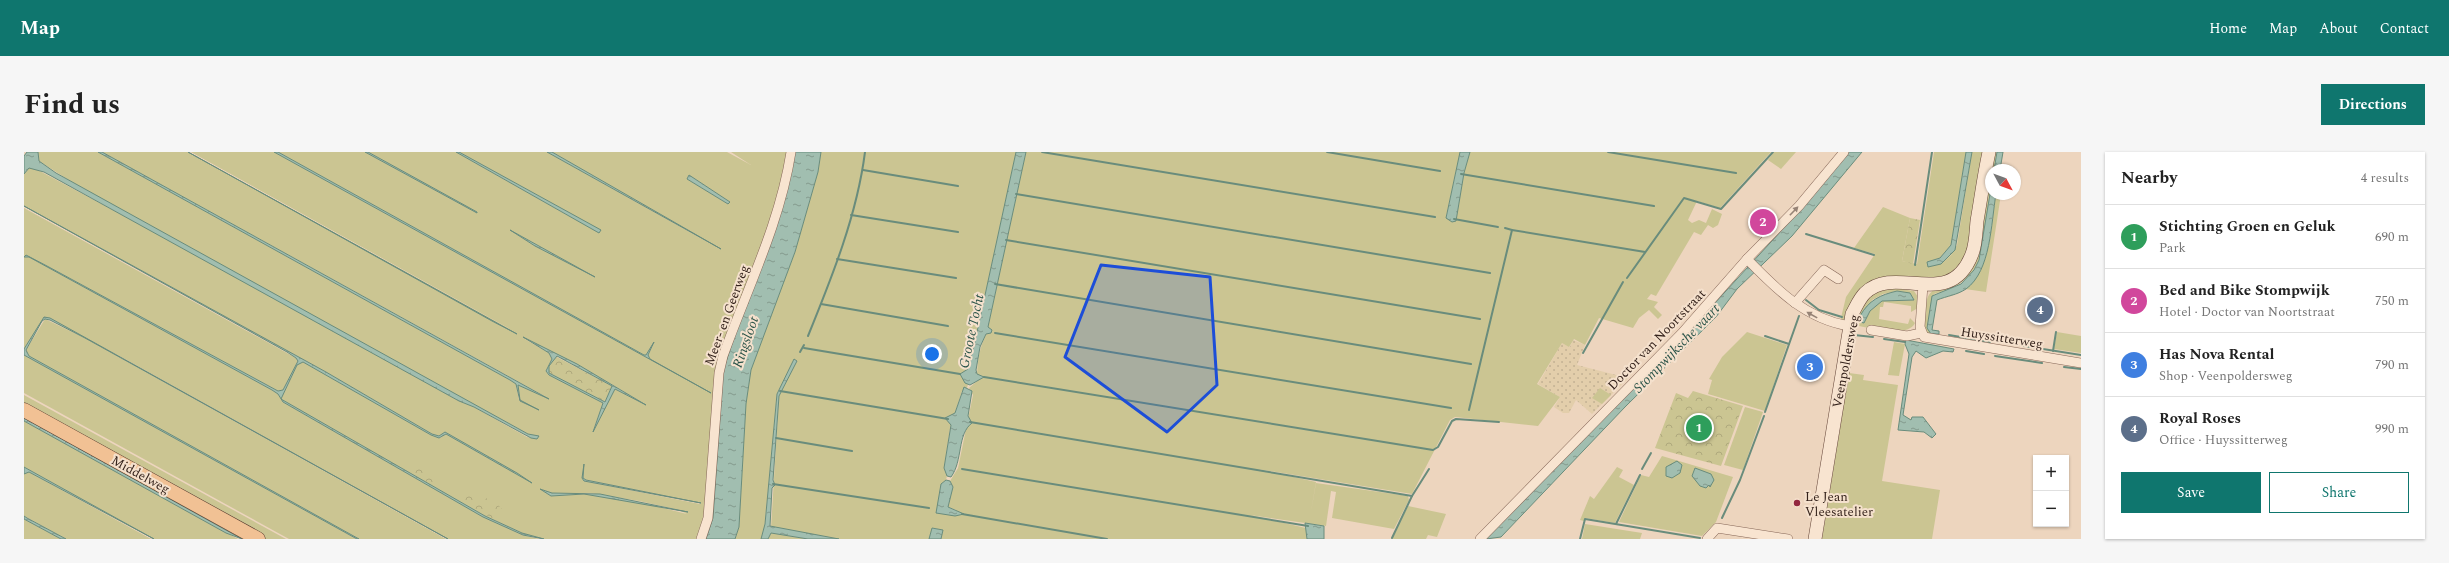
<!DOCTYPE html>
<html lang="en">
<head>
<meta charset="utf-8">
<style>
	body { margin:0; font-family:Spectral,serif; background:#f6f6f6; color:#222 }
	.controls { position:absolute; right:12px; bottom:12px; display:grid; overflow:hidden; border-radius:0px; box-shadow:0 1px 3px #0004 }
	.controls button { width:36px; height:36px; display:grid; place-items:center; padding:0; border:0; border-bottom:1px solid #e0e0e0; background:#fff; color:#222; font:20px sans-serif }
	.compass { position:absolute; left:1961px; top:12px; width:36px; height:36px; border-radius:50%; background:#fff; box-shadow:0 1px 3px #0004; rotate:131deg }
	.you { position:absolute; left:908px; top:202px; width:14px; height:14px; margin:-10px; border:3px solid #fff; border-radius:50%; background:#1a73e8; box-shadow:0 0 0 6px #1a73e833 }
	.badge { display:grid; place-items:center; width:26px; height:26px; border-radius:50%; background:#0f766e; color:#fff; font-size:13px; font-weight:700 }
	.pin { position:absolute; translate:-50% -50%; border:2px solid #fff; box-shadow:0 1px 4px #0006 }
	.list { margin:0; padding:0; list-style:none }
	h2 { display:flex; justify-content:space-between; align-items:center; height:52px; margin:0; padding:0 16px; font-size:17px }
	h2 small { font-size:13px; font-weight:400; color:#767676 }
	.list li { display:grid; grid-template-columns:26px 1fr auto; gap:12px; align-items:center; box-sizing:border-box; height:64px; padding:0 16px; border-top:1px solid #e0e0e0 }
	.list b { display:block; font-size:15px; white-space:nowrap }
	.list p { margin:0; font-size:13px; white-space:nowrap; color:#767676 }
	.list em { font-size:13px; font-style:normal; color:#767676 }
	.actions { display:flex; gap:8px; padding:12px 16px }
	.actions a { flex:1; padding:9px 0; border:1px solid #0f766e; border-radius:0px; text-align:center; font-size:14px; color:#0f766e }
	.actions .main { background:#0f766e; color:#fff }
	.map { position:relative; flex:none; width:2057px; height:387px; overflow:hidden; border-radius:0px }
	header { display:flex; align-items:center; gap:24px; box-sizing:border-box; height:56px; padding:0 20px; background:#0f766e; color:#fff }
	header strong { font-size:19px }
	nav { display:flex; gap:22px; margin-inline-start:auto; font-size:14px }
	.intro { display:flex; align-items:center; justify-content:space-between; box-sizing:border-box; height:96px; padding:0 24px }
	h1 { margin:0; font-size:28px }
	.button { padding:10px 18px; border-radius:0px; background:#0f766e; color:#fff; font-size:14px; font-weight:700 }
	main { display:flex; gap:24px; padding:0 24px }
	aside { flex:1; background:#fff; border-radius:0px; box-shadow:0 1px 3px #0004 }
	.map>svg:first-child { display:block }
	.farmland { fill:url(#farmland-dots) }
	.green { fill:#cbc592; fill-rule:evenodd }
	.forest { fill:url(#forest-crowns) }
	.water { fill:url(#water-ripples); stroke:#698c7c; fill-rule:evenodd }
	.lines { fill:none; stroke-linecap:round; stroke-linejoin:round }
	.stream { stroke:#698c7c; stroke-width:2 }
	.street-casing { stroke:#856657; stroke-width:10 }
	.secondary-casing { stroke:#66473a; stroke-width:14 }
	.primary-casing { stroke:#52352b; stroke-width:15 }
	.street { stroke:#f8e4d0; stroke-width:9 }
	.secondary { stroke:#f8e4d0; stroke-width:13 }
	.primary { stroke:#f1c194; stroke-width:14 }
	.oneway { fill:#968376 }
	.marked { fill:#1d4ed8; fill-opacity:0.2; stroke:#1d4ed8; stroke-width:3; stroke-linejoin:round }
	.poi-dot { fill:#93273f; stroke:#f5e1cd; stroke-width:1.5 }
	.labels { text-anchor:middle; stroke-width:4; stroke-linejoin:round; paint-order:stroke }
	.street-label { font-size:13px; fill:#34221b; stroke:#f5e1cd }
	.poi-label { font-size:13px; fill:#34221b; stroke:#f5e1cd; text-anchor:start }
	.water-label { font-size:14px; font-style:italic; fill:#2b5449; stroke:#f5e1cd }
</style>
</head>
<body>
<header>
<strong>Map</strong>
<nav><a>Home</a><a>Map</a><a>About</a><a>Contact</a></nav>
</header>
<div class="intro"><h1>Find us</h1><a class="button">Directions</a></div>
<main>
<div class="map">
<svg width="2057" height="387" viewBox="0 0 2057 387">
	<defs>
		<pattern id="farmland-dots" width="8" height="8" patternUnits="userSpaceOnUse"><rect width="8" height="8" fill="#e3ceab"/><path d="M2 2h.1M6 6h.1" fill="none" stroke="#c3b193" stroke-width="1.8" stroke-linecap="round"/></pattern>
		<pattern id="forest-crowns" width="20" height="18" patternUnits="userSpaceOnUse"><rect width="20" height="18" fill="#cbc592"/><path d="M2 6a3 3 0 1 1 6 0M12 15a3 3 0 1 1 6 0" fill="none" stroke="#afa97d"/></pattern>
		<pattern id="water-ripples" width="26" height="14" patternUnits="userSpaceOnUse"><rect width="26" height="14" fill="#a1beb0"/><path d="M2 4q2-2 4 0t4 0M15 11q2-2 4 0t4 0" fill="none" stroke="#849a8e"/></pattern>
	</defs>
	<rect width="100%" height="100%" fill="#edd5be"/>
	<polygon class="farmland" points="1549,188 1561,193 1553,213 1604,226 1568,262 1552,248 1545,261 1539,261 1530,255 1536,245 1514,232 1538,191 1546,195"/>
	<g class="green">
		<path d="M14,0H74L486,228L492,232L495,248L503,252L496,248L494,233L524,246L78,0H164L493,181L167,0H250L687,241L626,207L624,203L630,191L622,203H620L254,0H341L453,61L344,0H432L543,63L576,78L435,0H523L696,97L528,0H703L727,13L707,0H771L691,324L689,366L682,387H520L498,381L461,364L283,263L257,247L273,213L278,209L407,283L416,286L422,282L508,331L421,280L415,284L408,282L302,220L0,54V22L5,16L12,17L160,96L435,249L450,255L503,285L513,287L60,38L15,9ZM665,23L706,50L704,52L663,27ZM486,78L571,125L511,94ZM499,186L589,233L622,253L591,237L569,279L579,251L525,223L522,219L528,207L525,201ZM560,312L559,326L562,328L677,351L676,352L560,329L558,326ZM516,337L528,341H566L615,349L655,358L663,362L615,350L560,342L527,344Z"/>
		<path d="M797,0H992L950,194L940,227L944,232L943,236L938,239L931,261L928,264L920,316L923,324L922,328L917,332L913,359L932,358L924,355L929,335L926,329L934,316L949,243L945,236L953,229C953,210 955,194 965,177L964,175L1002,0H1436L1422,65L1432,69L1440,21L1446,0H1747L1696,56L1673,49L1664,68L1668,71L1675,68L1682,71L1688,57L1698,62L1694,73L1689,76L1684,73L1677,83L1670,80L1632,144L1627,142L1623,147L1634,150L1630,155L1638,163L1634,167L1625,158L1615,166L1609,176L1575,166L1561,193L1550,187L1545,195L1538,191L1513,232L1536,245L1514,274L1431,265L1426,268L1388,342L1233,317L1292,330L1287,360L1292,331L1384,344L1385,348L1370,377L1308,366L1312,340L1307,339L1302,374L1226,363L1282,376L1283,387H917L919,378L908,376L905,387H815L747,376L755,244L773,209L770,207L753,242L740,380L737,387H711L715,375L722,252L727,218L771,100L794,20Z"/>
		<polygon points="1750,0 1772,0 1757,17 1744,8"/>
		<polygon points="1910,0 1942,0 1927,93 1916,106 1903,110 1917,112 1927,103 1933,93 1948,0 1960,0 1946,94 1940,109 1928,121 1913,128 1862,127 1822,171 1816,170 1822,145 1851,102 1830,96 1859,55 1886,66 1878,109 1893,112"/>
		<path d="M1969,0H1973L1970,18H1967V36L1955,108C1945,129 1932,136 1910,142L1903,176L1914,183H1917V184L1905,182C1899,177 1900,171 1900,164C1903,134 1909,138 1936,128Z"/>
		<path d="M1972,42H1977L1962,140L1941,137C1968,116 1967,73 1972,42Z"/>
		<polygon points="0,56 272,206 274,209 259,238 254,239 23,114 0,104"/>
		<polygon points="0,105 5,105 248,238 254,242 259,250 459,365 499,383 515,387 424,387 99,206 21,165 0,197"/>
		<path d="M1864,135L1890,139L1894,145V156L1887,160V154L1860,150L1859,155H1856L1855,167L1884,172L1886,166L1891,171C1883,187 1844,175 1829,173L1844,145ZM1873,139L1886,141L1890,148L1858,149L1846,159L1840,171L1848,148L1859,142Z"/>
		<polygon points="21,167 61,186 422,387 335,387 5,204 2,198"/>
		<polygon points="1723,180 1763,193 1741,259 1684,242 1688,228 1685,227 1698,205"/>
		<polygon points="2033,180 2057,184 2057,201 2030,197"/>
		<polygon points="1870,190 1881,192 1875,224 1864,223"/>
		<polygon points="0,203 333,387 265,387 0,241"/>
		<polygon points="1825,221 1840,223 1839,228 1874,233 1858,329 1916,338 1908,387 1798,387"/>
		<polygon points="1576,236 1587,243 1578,252 1568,246"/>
		<polygon points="0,243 262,387 218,387 0,266"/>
		<polygon points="1721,255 1739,260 1719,318 1700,313"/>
		<polygon points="0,269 214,387 130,387 18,325 0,315"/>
		<polygon points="1638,304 1709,325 1692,370 1678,384 1595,370 1617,323 1625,325"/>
		<polygon points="1593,315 1599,318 1595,325 1610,333 1591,371 1561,366 1560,369 1556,368 1566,344 1570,347"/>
		<polygon points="3,319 5,320 127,387 42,387 0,364 0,322"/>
		<polygon points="1384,354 1422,362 1413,385 1404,383 1402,387 1368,387"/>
		<polygon points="0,367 37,387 0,387"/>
		<polygon points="1561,372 1618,381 1616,387 1558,387"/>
		<polygon points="747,381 784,387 744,387"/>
	</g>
	<g class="forest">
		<polygon points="1886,66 1896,68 1889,112 1878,109"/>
		<polygon points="531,204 588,234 581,250 525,221 525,214"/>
		<polygon points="1669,239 1719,254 1697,314 1631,296 1652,241 1664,246"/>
		<polygon points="390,313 414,326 410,334 379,316"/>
		<path d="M436,339C454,346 471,343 482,363L473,369L431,345Z"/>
	</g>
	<g class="water">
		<polygon points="3,0 14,0 15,9 32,21 504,282 515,284 513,287 507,286 450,255 435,249 20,20 5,16 0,22 0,4"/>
		<polygon points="74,0 78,0 525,247 494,233 496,248 515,258 496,249 492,232 486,228"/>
		<polygon points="164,0 493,182 468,169"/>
		<polygon points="250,0 254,0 620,203 622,203 630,190 624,203 626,207 687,241"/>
		<polygon points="341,0 344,0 453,60 453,61"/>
		<polygon points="432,0 435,0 577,78 575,81"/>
		<polygon points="523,0 528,0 697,97"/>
		<polygon points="771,0 797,0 794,20 771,100 727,218 722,252 715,375 711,387 682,387 689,366 699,219"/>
		<polygon points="992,0 1002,0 964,175 968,178 967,181 962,182 956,195 952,218 953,222 960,225 946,233 941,231 936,222 944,217 950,194"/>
		<polygon points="1436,0 1446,0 1440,21 1432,69 1428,70 1422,66"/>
		<polygon points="1825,0 1838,0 1768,84 1713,137 1692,165 1601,255 1477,385 1462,387 1667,177 1780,54"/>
		<polygon points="1942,0 1948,0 1931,98 1917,112 1904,115 1903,110 1916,106 1927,93"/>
		<polygon points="1973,0 1979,0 1976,18 1970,18"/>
		<polygon points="665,23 706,50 704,52 663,27"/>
		<path d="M1967,36V42H1972C1967,71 1967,119 1942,137C1933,143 1923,144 1913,148L1908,178L1915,179V182H1907L1903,176L1908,144L1937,132L1950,118L1955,108Z"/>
		<polygon points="0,54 302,220 408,282 415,284 421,280 493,321 508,331 422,282 415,286 407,283 279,210 273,213 257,247 461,364 498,381 520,387 499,383 459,365 259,250 254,242 248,238 5,105 0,105 2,103 23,114 254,239 259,238 274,209 272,206 263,200"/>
		<polygon points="486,78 571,125 511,94"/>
		<path d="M1873,139L1886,141L1890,148L1858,149L1846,159L1840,171L1836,170V164C1845,148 1856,143 1873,139Z"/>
		<polygon points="20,165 26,166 424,387 61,186 26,168 21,167 18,169 2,198 5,204 335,387 333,387 0,203 0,197"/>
		<path d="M499,185L553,212L622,253L591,237L569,280L579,251L525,223L522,219L528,207L525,201ZM533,204L588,234L581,250L525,221V214Z"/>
		<polygon points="1882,188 1930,197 1929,200 1919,199 1902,206 1892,199 1888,205 1879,263 1887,268 1888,265 1899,265 1912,282 1908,286 1900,280 1874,278 1885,202 1881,192"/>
		<polygon points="770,207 773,209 755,244 749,328 751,333 748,336 746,374 815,387 784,387 747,381 744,387 737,387 741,372 753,242"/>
		<path d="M940,235L948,239L944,264L948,271C933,282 939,309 927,325L923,324L920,316L927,273L921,266L931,261Z"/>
		<polygon points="0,266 218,387 202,381 0,269"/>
		<polygon points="1653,309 1658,313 1656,321 1648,326 1642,324 1642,315"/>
		<polygon points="560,312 559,326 562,328 677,351 560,329 558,326"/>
		<polygon points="0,315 18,325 130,387 5,320 0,322"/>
		<polygon points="1671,316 1687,322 1690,328 1686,335 1685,333 1682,336 1676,334 1668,324"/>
		<polygon points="922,328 926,329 929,335 924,355 940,362 931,364 912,361 917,332"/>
		<polygon points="516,337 528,341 576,342 664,360 560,342 527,344"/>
		<polygon points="0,364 3,366 42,387 37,387 0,367"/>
		<polygon points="1281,371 1300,374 1300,387 1283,387"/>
		<polygon points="908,376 919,378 917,387 905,387"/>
	</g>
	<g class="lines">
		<g class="stream">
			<polyline points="1018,0 1411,65"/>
			<polyline points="1303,0 1416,19"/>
			<polyline points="1584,0 1712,21"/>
			<polyline points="839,18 934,34"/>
			<polyline points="1437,22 1630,54"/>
			<polyline points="992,42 1466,121"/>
			<polyline points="827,63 934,80"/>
			<polyline points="1430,67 1474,75"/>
			<polyline points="1481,76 1488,78"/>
			<polyline points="1782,82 1850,103"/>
			<polyline points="982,88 1456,167"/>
			<polyline points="813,107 932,126"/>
			<polyline points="1891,113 1908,0"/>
			<polyline points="1603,126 1660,46 1697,57 1749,0"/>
			<polyline points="971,132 1447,212"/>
			<polyline points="1782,148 1795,158 1818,165"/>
			<polyline points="797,152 924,174"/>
			<polyline points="971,181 1427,256"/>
			<polyline points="1830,183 1849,185"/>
			<polyline points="1925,183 1966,190"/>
			<path d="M784,184C808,125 833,63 841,0"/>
			<polyline points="1741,184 1765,192"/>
			<polyline points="1860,187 1881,190"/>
			<polyline points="2000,194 2057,203"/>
			<polyline points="780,196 936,222"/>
			<polyline points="1942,199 1960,202"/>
			<polyline points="2029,199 2032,180"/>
			<polyline points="776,200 780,193"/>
			<polyline points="1559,201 1599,130"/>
			<polyline points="1971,204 2018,211"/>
			<polyline points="2040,215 2057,217"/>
			<polyline points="960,225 1409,298 1414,295 1428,269 1432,267 1475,270"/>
			<polyline points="756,239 924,267"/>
			<polyline points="1445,258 1488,78 1621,100"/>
			<polyline points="1741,260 1775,164"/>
			<polyline points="946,270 1388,344 1405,317"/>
			<polyline points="752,286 828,299"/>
			<polyline points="938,317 1284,374"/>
			<polyline points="1618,317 1627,301"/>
			<polyline points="749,332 905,356"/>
			<polyline points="938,362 1083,387"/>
			<polyline points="1698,366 1716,328 1740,264"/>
			<polyline points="1592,372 1616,323"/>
			<polyline points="1368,386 1388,344"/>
			<polyline points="1556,387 1561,367 1676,386"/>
		</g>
		<g class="street-casing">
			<g id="street">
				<path d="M1723,107C1753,138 1782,167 1825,174"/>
				<polyline points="1899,133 1896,175 1900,185 2057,211"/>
				<polyline points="1771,151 1800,118 1814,127"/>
				<polyline points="1847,178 1883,184 1897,181"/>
				<path d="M677,387L684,366L695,221L699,204C723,137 756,71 767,0"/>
				<polyline points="1456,387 1658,181 1723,107 1775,54 1820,0"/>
				<polyline points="1683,387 1693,376 1764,387"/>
			</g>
		</g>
		<g class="secondary-casing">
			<path id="secondary" d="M1791,387L1828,162C1832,155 1835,147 1841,141C1873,111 1926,160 1948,102C1952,92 1952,79 1953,69C1957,46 1960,23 1965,0"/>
		</g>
		<g class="primary-casing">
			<polyline id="primary" points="0,258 234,387"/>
		</g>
		<use href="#street" class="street"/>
		<use href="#secondary" class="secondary"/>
		<use href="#primary" class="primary"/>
	</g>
	<defs><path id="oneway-solid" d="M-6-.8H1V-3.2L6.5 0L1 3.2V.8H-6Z"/></defs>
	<g class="oneway">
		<use href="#oneway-solid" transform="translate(1770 59) rotate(-46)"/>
		<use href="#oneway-solid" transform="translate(1788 163) rotate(-151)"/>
	</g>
	<path class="marked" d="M1077,113L1186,125L1193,233L1143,280L1041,205Z"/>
	<circle class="poi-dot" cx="1773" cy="351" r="4"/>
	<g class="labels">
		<g class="street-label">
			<text transform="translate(702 163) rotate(-70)" y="5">Meer- en Geerweg</text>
			<text transform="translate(1978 185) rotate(9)" y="5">Huyssitterweg</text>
			<text transform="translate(1632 187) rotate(-46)" y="5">Doctor van Noortstraat</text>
			<text transform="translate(1821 209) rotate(-79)" y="5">Veenpoldersweg</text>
			<text transform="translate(117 322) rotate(29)" y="5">Middelweg</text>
		</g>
		<g class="poi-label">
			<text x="1781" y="349">Le Jean<tspan x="1781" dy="15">Vleesatelier</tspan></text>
		</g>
		<g class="water-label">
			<text transform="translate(947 179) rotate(-78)" y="5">Groote Tocht</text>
			<text transform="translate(721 190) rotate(-71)" y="5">Ringsloot</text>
			<text transform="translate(1652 196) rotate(-46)" y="5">Stompwijksche vaart</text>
		</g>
	</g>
</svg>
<div class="controls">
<button>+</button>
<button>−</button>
</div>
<svg class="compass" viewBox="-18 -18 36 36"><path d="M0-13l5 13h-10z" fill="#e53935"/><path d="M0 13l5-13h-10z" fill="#767676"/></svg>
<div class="you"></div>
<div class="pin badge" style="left:1675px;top:276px;background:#2e9e5b">1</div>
<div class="pin badge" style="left:1739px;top:70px;background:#d1479c">2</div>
<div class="pin badge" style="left:1786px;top:215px;background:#3f7fe0">3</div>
<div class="pin badge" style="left:2016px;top:158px;background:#5c6f8a">4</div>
</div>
<aside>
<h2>Nearby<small>4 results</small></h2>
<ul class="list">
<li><span class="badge" style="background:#2e9e5b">1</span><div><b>Stichting Groen en Geluk</b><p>Park</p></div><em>690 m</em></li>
<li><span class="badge" style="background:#d1479c">2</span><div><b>Bed and Bike Stompwijk</b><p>Hotel · Doctor van Noortstraat</p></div><em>750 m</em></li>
<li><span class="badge" style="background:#3f7fe0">3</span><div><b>Has Nova Rental</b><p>Shop · Veenpoldersweg</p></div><em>790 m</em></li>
<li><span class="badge" style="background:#5c6f8a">4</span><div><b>Royal Roses</b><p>Office · Huyssitterweg</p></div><em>990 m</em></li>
</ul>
<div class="actions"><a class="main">Save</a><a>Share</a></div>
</aside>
</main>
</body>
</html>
